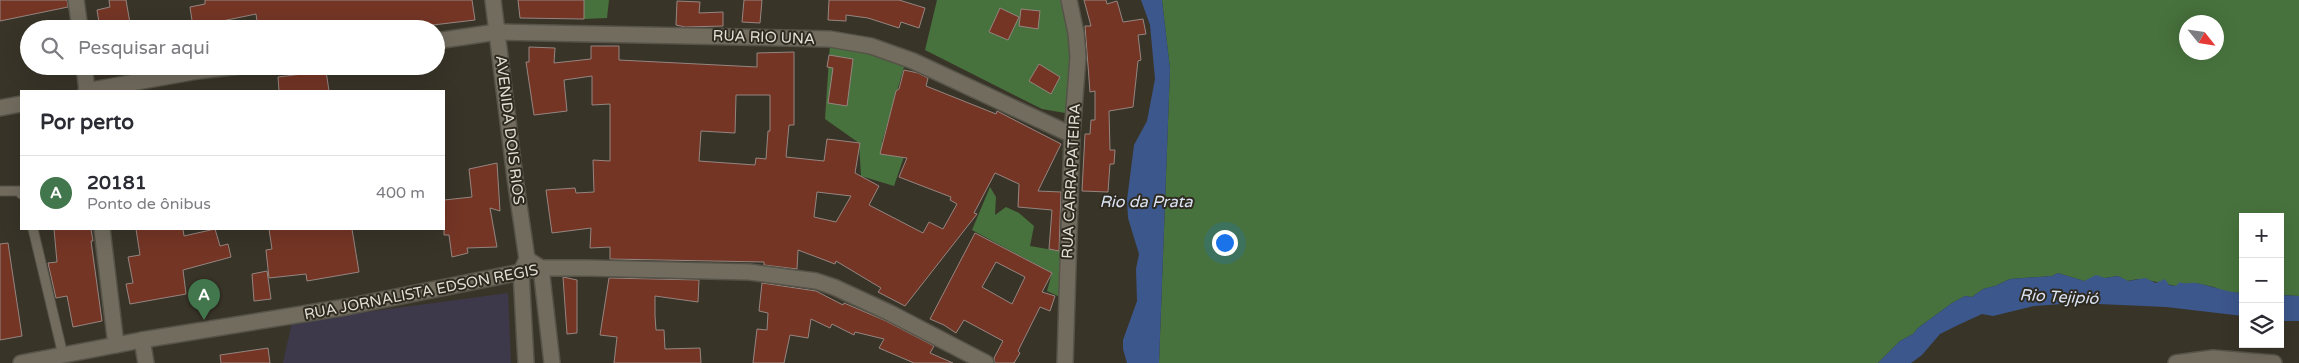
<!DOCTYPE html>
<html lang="pt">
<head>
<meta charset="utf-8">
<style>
	body { margin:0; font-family:"Varela Round",sans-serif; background:#f2f2f3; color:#2b2b33 }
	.controls { position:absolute; right:15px; bottom:15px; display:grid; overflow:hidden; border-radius:0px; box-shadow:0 5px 20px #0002 }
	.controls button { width:45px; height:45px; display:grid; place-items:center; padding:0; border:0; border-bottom:1px solid #e1e1e2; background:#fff; color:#2b2b33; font:25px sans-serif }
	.compass { position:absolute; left:2179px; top:15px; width:45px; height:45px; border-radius:50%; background:#fff; box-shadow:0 5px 20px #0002; rotate:120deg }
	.you { position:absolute; left:1224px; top:242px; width:18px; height:18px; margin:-12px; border:4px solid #fff; border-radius:50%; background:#1a73e8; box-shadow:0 0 0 8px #1a73e833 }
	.badge { display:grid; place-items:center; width:32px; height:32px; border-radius:50%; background:#42774d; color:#fff; font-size:16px; font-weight:700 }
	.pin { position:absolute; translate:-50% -41px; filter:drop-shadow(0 1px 2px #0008) }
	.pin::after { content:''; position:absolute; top:26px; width:18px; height:15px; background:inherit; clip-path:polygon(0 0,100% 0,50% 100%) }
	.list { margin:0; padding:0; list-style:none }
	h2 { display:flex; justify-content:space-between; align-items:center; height:65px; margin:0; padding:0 20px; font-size:21px }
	h2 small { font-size:16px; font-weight:400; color:#7c7c81 }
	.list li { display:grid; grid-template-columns:32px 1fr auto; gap:15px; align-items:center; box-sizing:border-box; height:75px; padding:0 20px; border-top:1px solid #e1e1e2 }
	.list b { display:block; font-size:19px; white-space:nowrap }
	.list p { margin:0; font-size:16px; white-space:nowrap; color:#7c7c81 }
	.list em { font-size:16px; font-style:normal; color:#7c7c81 }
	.icon { flex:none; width:28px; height:28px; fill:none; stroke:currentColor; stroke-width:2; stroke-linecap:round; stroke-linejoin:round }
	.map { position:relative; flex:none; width:2299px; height:363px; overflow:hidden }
	.search { position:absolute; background:#fff; box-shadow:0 5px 20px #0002; left:20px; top:20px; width:425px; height:55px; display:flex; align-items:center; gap:12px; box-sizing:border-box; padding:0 18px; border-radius:28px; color:#7c7c81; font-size:19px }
	.panel { position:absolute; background:#fff; box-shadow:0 5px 20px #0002; left:20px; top:90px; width:425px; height:140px; border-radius:0px }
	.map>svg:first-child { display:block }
	.industrial { fill:#3d394b }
	.forest { fill:#47723d; fill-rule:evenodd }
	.water { fill:#3c578c }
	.building { fill:#743525; stroke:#958580; fill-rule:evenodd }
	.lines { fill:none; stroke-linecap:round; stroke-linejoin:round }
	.lane-casing { stroke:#565348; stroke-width:11 }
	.street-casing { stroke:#565348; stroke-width:18 }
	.secondary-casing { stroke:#565348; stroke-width:18 }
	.lane { stroke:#726c5f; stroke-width:9 }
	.street { stroke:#726c5f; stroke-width:15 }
	.secondary { stroke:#726c5f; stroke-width:15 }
	.labels { text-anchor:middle; stroke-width:4; stroke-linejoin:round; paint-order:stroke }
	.street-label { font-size:15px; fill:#e2dfd7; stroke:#2f2a1f }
	.water-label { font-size:16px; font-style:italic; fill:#dbe4f4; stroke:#2f2a1f }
</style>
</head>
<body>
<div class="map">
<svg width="2299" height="363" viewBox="0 0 2299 363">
	<rect width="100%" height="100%" fill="#393428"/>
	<polygon class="industrial" points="508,293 511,363 283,363 292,322"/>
	<g class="forest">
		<polygon points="584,0 609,0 607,18 584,19"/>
		<polygon points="937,0 1062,0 1074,57 1065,113 1042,109 925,50"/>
		<path d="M1162,0H2299V296L2280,295V217H2243V293L2224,292L2214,287L2195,283L2176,286L2152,281L2138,279L2127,281L2118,276L2084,281L2058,273L2052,276L2010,279L1995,286L1983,289L1972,297L1965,296L1952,303L1918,328L1913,334L1900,341L1878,363H1159L1170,69ZM2186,22H2216V52H2186Z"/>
		<polygon points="830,44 905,64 882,142 907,148 894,186 861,176 859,143 825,119"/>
		<polygon points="990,187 996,197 995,215 1006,207 1019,213 1034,226 1030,246 1065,252 1062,298 1047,291 1052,273 972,230"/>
	</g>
	<g class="water">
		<polygon points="1141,0 1162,0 1170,69 1159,363 1127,363 1123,349 1123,340 1137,301 1136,269 1139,254 1128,218 1127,200 1134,145 1147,121 1155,79 1150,25"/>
		<path d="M2058,273L2084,281L2096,275L2105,278L2118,276L2128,281L2145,278L2156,283L2165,279L2169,285L2176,286L2180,282C2186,285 2190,282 2196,283C2213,286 2224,292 2243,293V316L2166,307L2076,303L2034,306L1993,316L1982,314L1956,326L1940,334L1922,355L1911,363H1878L1900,341L1913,334L1918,328L1952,303L1965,296L1972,297L1983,289L1995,286L2010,279L2052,276Z"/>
		<polygon points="2280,295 2299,296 2299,321 2280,321"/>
	</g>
	<g class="building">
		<polygon points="0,0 67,0 68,7 0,21"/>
		<polygon points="109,0 126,0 131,29 100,29 97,10 110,7"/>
		<polygon points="205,0 472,0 475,20 399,29 258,29 256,14 193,27 190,7 205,4"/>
		<polygon points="518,0 584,0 584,19 520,18"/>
		<polygon points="744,0 762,0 760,23 742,22"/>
		<polygon points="829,0 899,0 925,8 919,28 901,22 899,28 868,18 846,15 846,21 828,20"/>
		<polygon points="1084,0 1106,0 1107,4 1117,1 1123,22 1143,19 1146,34 1138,35 1141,60 1138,61 1133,107 1109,111 1110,150 1115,150 1114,164 1110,164 1108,192 1082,191 1085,134 1090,134 1091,120 1095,120 1095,91 1090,92 1085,26 1091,26"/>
		<polygon points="677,1 700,2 699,13 723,12 723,26 685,27 676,25"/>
		<polygon points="1000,8 1019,17 1008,40 989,32"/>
		<polygon points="1021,9 1040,11 1038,29 1019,26"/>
		<path d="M591,46H619V60L757,67V53L794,52V125H789L786,157L824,161L827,139L860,143L855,173L879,186L869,205L923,233L929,222L943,229L957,204L950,200L951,197L899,177L907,158L880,154L896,91L899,89L904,70L918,73L928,78L926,86L996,114L997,111L1061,144L1038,191L1061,192L1059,251L1049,249L1052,210L1018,207L1019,184L995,173L974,213L977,214L905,306L878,292L881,288L836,261L835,264L798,250L797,269L764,265V262L610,259V247L590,248L591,228L552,233L546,190L575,188L576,193L594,192L593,160L610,161V104L592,105V76L564,80L567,111L534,115L526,62H529V47L555,48L554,63L591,59ZM736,95H770V131H768L766,159L756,158L755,165L699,161L701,131L735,133ZM817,192L851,196L836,222L814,217Z"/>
		<polygon points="829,55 853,59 847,106 828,103 833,68 827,67"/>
		<polygon points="1039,64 1060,77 1051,94 1029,81"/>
		<polygon points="326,71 329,91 279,91 278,77"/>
		<polygon points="497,163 500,211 490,208 497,247 467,248 468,253 452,257 449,235 444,235 444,200 472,197 469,169"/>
		<polygon points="54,229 91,229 93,241 91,241 102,321 73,327 67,296 56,298 48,263 57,262"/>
		<polygon points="136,229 183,229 184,236 215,229 220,246 228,244 231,257 183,270 186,294 130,304 126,284 133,283 128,257 140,255"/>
		<polygon points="269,229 352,229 359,272 307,281 306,274 269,278 266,250 272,249"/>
		<path d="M975,233L1052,273L1042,292L1055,296L1050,311L1040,307L1018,351L1020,353L1014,363H995L994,358L1003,341L964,320L956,333L944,325L930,319ZM996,262L1025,277L1012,304L982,287Z"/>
		<polygon points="8,243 22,336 0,340 0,244"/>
		<polygon points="267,271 271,299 254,301 252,274"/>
		<polygon points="563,277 577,280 577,333 567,334"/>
		<polygon points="609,278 699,280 698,302 655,296 655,316 656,330 664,330 665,349 700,348 701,363 614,363 617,337 600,335"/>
		<polygon points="762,283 816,291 843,305 844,303 886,321 934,346 930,353 953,363 914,363 879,348 884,339 855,332 854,335 832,324 830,328 811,319 808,338 790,335 784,363 753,363 757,329 767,330 768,313 759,311"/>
		<polygon points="268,348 270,363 221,363 220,355"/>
	</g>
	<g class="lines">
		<g class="lane-casing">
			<g id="lane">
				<polyline points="0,191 19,191 21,194"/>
				<polyline points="33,229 63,355"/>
			</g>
		</g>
		<g class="street-casing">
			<g id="street">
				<polyline points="76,0 80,29"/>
				<polyline points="436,41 497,32 830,39 871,46 913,61 1072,135"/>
				<polyline points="84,66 87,91"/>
				<polyline points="86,91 198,71 240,66"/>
				<polyline points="0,108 21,104"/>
				<polyline points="102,229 116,345"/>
				<polyline points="142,340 146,363"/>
				<polyline points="21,363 142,340 346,307 541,268 588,268 749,272 816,281 834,287 890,313 986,363"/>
				<polyline points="1065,363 1072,135 1078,57 1076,33 1069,0"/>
				<polyline points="2176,363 2213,358 2274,363"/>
			</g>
		</g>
		<g class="secondary-casing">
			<g id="secondary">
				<polyline points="493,0 515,178 527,259 521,272 526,363"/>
				<polyline points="527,259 541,268 552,363"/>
			</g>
		</g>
		<use href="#lane" class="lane"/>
		<use href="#street" class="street"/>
		<use href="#secondary" class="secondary"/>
	</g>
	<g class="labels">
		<g class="street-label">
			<text transform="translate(764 37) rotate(2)" y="5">RUA RIO UNA</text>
			<text transform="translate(510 130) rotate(83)" y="5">AVENIDA DOIS RIOS</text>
			<text transform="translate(1071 181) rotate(-87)" y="5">RUA CARRAPATEIRA</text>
			<text transform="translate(421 292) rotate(-11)" y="5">RUA JORNALISTA EDSON REGIS</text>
		</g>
		<g class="water-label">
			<text x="1146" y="207">Rio da Prata</text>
			<text transform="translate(2059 296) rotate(3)" y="6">Rio Tejipió</text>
		</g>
	</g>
</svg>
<div class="controls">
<button>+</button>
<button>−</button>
<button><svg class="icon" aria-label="layers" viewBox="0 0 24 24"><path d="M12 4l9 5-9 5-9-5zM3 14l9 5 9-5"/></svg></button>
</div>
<svg class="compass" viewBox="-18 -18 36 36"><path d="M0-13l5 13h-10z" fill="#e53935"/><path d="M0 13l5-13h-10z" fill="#7c7c81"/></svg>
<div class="you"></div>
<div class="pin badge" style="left:204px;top:320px">A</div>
<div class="search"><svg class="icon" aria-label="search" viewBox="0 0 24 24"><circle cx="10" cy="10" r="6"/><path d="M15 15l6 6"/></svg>Pesquisar aqui</div>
<section class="panel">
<h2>Por perto<small></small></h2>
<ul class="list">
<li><span class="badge">A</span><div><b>20181</b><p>Ponto de ônibus</p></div><em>400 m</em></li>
</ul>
</section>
</div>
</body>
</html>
